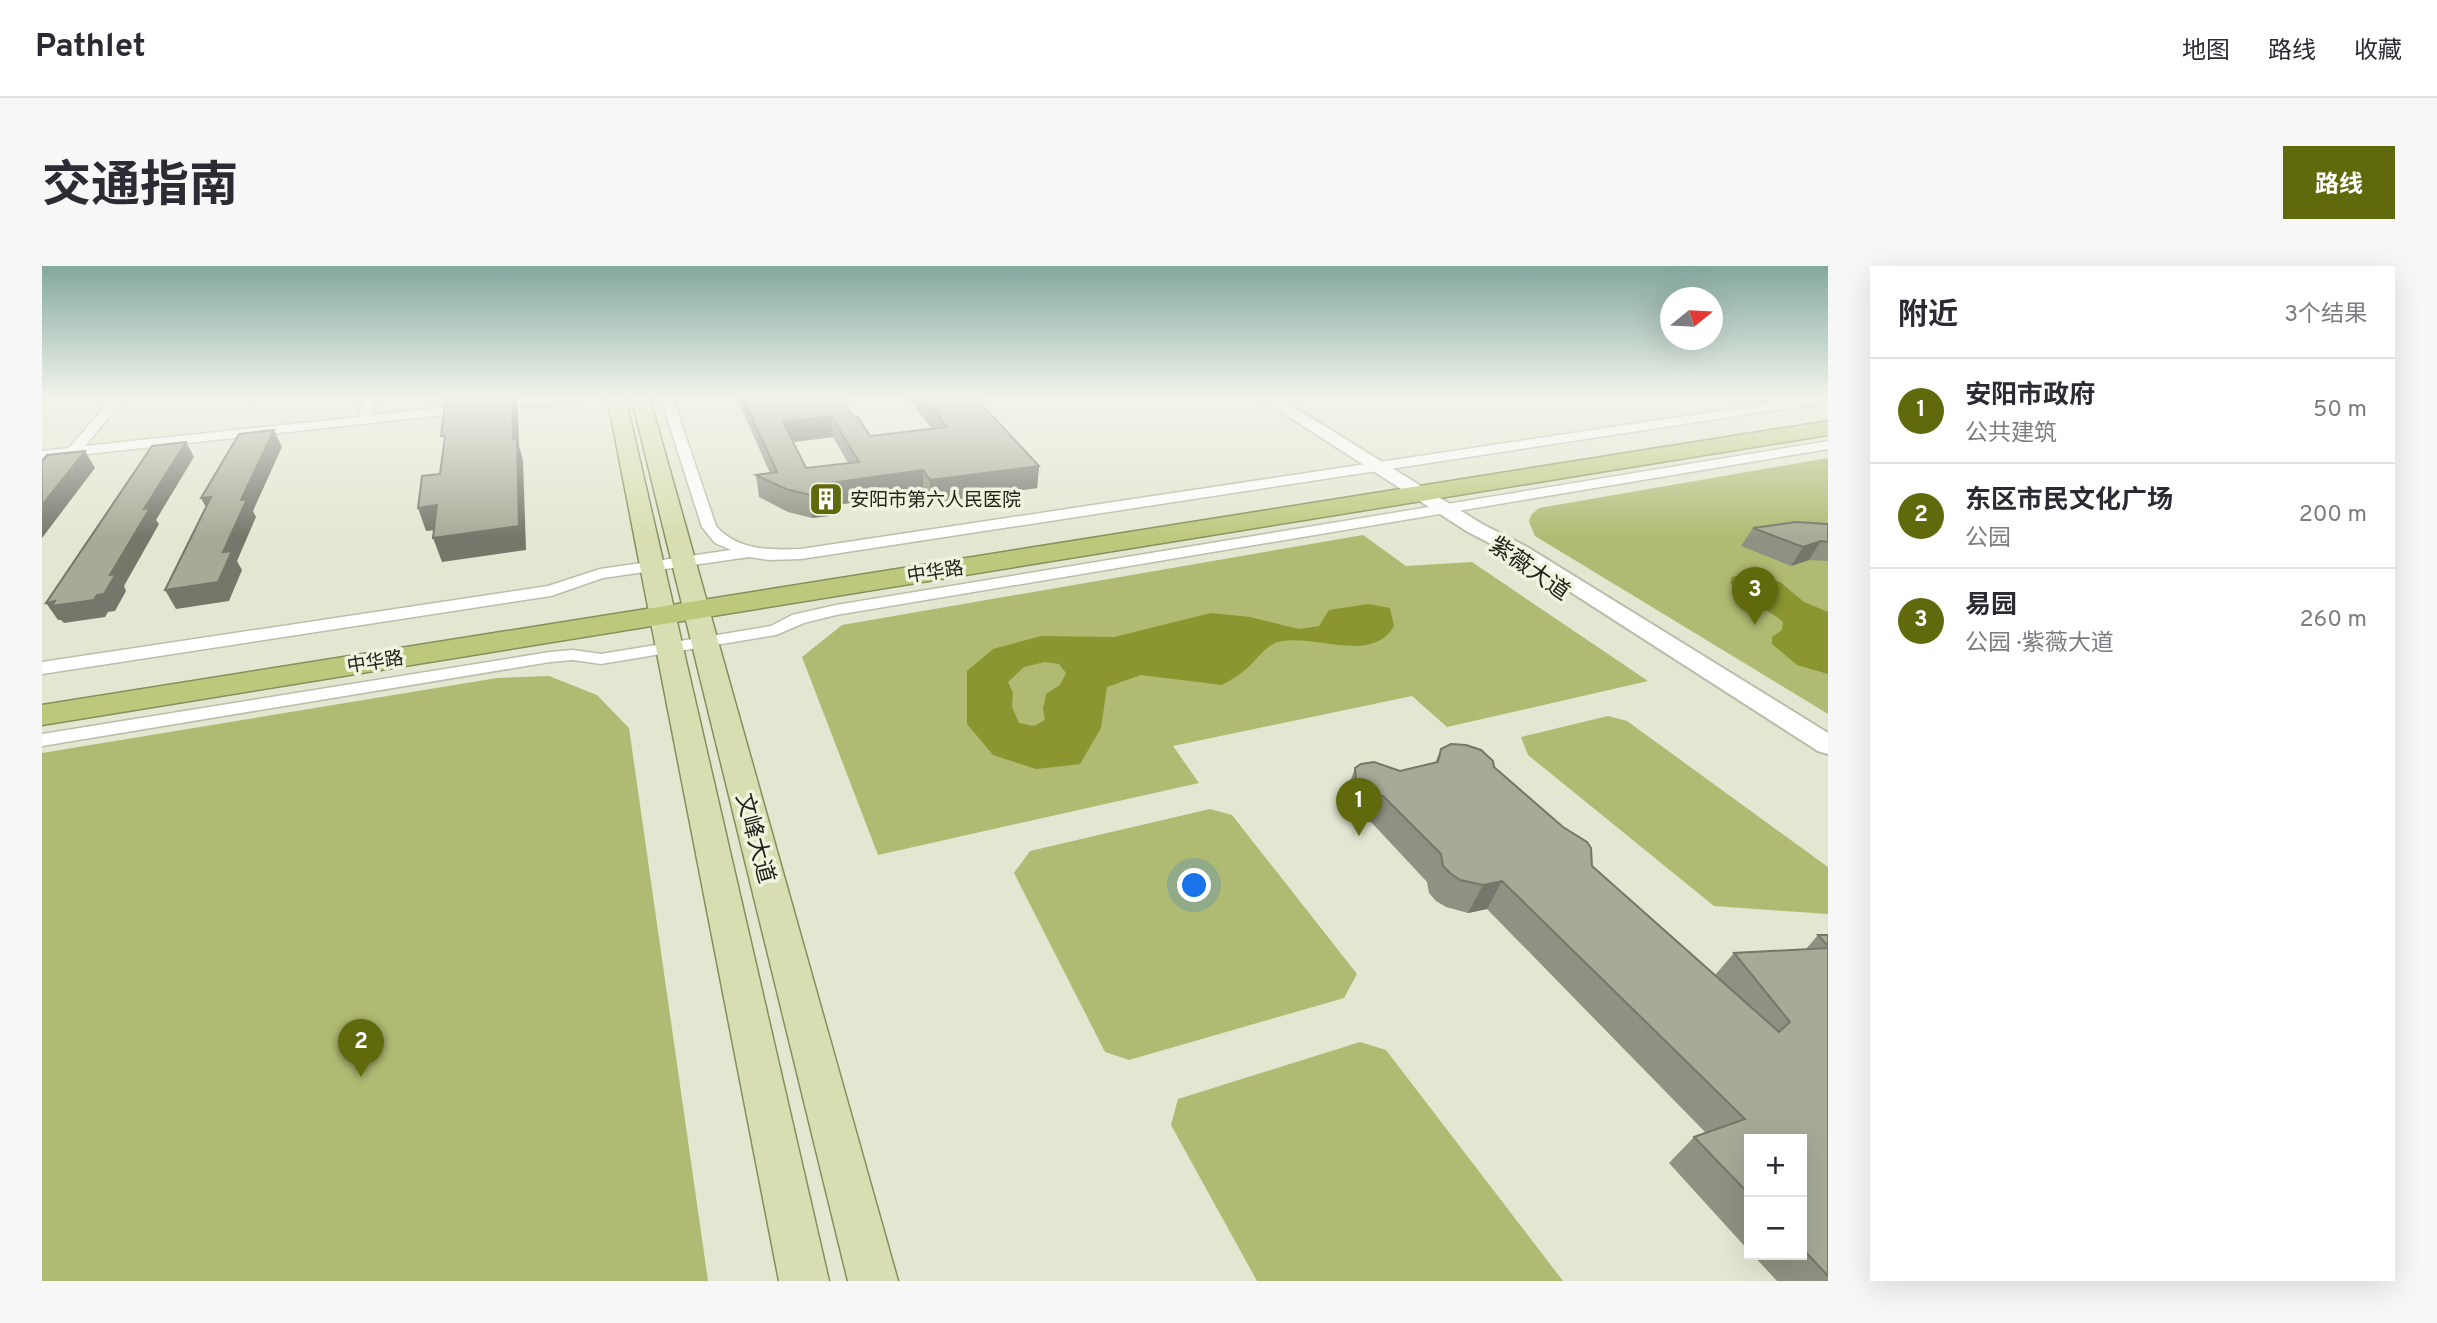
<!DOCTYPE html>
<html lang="zh">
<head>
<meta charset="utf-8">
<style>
	body { margin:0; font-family:Overpass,"Noto Sans SC",sans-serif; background:#f7f7f7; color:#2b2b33 }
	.controls { position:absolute; right:21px; bottom:21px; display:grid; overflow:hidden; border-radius:0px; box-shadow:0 7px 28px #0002 }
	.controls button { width:63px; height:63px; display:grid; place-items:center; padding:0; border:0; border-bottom:2px solid #e1e1e2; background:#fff; color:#2b2b33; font:35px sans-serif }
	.compass { position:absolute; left:1618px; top:21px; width:63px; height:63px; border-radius:50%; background:#fff; box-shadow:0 7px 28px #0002; rotate:72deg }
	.you { position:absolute; left:1153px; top:620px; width:24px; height:24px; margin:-18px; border:5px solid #fff; border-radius:50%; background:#1a73e8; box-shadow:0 0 0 10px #1a73e833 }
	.badge { display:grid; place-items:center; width:46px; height:46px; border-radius:50%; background:#61690d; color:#fff; font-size:23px; font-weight:700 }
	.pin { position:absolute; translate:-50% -58px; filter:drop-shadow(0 2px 4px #0008) }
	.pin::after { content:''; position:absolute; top:37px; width:24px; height:21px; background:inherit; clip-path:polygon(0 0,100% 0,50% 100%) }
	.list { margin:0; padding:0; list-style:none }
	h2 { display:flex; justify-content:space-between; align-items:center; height:91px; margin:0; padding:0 28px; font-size:30px }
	h2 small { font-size:23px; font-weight:400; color:#7c7c81 }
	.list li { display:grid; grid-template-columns:46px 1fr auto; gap:21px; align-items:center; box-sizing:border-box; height:105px; padding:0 28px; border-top:2px solid #e1e1e2 }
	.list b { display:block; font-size:26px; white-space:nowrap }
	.list p { margin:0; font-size:23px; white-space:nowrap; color:#7c7c81 }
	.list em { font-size:23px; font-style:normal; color:#7c7c81 }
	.map { position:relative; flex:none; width:1786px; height:1015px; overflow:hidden; border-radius:0px }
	header { display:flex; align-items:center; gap:42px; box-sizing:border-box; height:98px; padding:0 35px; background:#fff; border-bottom:2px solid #e1e1e2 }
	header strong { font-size:33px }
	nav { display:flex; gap:38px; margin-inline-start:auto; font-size:24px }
	.intro { display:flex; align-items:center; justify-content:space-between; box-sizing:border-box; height:168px; padding:0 42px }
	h1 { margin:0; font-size:49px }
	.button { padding:18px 32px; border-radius:0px; background:#61690d; color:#fff; font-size:24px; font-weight:700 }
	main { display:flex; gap:42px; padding:0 42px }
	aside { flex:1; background:#fff; border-radius:0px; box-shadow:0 7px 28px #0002 }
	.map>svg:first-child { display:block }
	.green { fill:#b0ba72 }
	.water { fill:#8b9630; fill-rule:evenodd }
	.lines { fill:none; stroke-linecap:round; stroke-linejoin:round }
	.street-casing { stroke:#babdaa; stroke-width:3 }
	.secondary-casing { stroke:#babdaa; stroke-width:4 }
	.primary-casing { stroke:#878e5b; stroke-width:3 }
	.highway-casing { stroke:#878e5b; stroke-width:3 }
	.street { fill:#fff; fill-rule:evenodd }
	.secondary { fill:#fff; fill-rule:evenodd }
	.primary { fill:#d8deb1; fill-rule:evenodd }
	.highway { fill:#bec87d; fill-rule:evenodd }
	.wall { fill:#8f9282; fill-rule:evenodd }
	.shaded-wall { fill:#74776a }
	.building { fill:#a6aa97; stroke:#74776a; stroke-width:2; fill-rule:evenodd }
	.labels { text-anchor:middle; stroke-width:7; stroke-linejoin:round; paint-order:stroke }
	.far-poi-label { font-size:19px; fill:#21221b; stroke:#f0f4df; text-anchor:start }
	.far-street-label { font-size:19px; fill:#21221b; stroke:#f0f4df }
	.street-label { font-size:23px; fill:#21221b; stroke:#f0f4df }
</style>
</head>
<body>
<header>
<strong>Pathlet</strong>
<nav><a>地图</a><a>路线</a><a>收藏</a></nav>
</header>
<div class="intro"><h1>交通指南</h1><a class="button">路线</a></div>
<main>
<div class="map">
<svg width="1786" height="1015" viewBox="0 0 1786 1015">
	<rect width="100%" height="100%" fill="#e3e7d2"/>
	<g class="green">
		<polygon points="1786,192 1786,448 1493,270 1487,256 1489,249 1497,242"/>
		<polygon points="1321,269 1364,300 1430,296 1606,415 1405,461 1370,430 1131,480 1157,517 836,589 760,391 800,359"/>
		<polygon points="507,410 555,429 587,462 666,1015 0,1015 0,487 455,412"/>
		<polygon points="1566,450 1585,455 1786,601 1786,648 1672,640 1486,489 1479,471"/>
		<polygon points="1168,543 1190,549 1315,708 1302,732 1087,794 1063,786 972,607 988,585"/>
		<polygon points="1318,776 1344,784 1521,1015 1215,1015 1129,859 1136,833"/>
	</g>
	<g class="water">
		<path d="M1703,308L1738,316L1762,336L1786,346V408L1755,399L1730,378V371L1740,364L1741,356C1724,341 1701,335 1688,317L1690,311Z"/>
		<path d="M1326,338L1348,342L1352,360C1330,399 1271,367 1236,376C1223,380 1213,396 1203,404C1196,410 1188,414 1180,419L1099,409L1065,421L1059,462L1038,498L994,503L951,489L925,458V405L951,383L999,370L1072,371L1169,347L1208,351L1257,363L1277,360L1287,344ZM1003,396L1017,398L1024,407L1018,419L1004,428L1001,443L1003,454L992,460L977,457L970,441L971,427L966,416L982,401Z"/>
	</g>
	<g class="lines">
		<g class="street-casing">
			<g id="street">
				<polygon points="72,130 84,130 43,180 316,151 323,130 335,130 329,149 507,130 545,130 539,134 0,193 0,185 27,182"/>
				<path d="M618,130H630L674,260C696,285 728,284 759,283L1776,130H1786V136L759,293L727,294L707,291L561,312L509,330L0,408V396L506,320L558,303L689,284L673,277L660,261Z"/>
				<polygon points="1786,175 1786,183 794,349 762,357 734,369 559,398 531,394 508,396 0,480 0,468 508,386 531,384 559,388 729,360 750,349 794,339"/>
			</g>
		</g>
		<g class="secondary-casing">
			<polygon id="secondary" points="1215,130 1234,130 1440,258 1485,281 1786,467 1786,488 1776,485 1471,289 1426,266"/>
		</g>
		<g class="primary-casing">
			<g id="primary">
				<polygon points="565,130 583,130 787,1015 737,1015"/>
				<polygon points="589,130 607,130 856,1015 806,1015"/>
			</g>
		</g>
		<g class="highway-casing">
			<polygon id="highway" points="1786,155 1786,169 0,459 0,439"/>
		</g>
		<use href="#street" class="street"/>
		<use href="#secondary" class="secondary"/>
		<use href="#primary" class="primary"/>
		<use href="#highway" class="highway"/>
	</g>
	<g class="wall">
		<path d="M694,130H724L725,132L811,150L828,170L890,163L864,130H932L997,200L995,222L888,237L881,227L786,240L787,250L770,252L746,246L717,231L714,209L728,207ZM791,171L806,197L764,202L751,176Z"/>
		<polygon points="1786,258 1786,295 1767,294 1749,300 1699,280 1711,262"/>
		<polygon points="1399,483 1452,501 1550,600 1673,709 1692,687 1764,683 1776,669 1786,669 1786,1015 1735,1015 1711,989 1760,989 1760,873 1707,873 1707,985 1627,897 1652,871 1664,867 1445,643 1426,647 1404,641 1394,635 1387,627 1385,616 1330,557 1318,553 1304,542 1303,530 1313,502 1358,505 1393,497"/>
	</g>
	<g class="shaded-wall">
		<polygon points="424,130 483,130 473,131 476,144 477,180 481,194 484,284 400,296 391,272"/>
		<polygon points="789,150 791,171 743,177 741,156"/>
		<polygon points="232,164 240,181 211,245 214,251 195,295 200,304 187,335 134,343 123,324 181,286 199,234"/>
		<polygon points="144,176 152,191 114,254 117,258 82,320 84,325 73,345 66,346 63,351 22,357 19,354 16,354 4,337 68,309 102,243"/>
		<polygon points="43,185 53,202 0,272 0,239"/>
		<polygon points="997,200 995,222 888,237 888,214"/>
		<polygon points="881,204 881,227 786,240 787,250 770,252 768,229 780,218"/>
		<polygon points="169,231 169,251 159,232"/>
		<polygon points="395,239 403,263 384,265 376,242"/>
		<polygon points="1779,275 1767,294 1749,300 1761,281"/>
		<polygon points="1460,615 1445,643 1426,647 1441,619"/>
	</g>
	<g class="building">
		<polygon points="404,130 470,130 471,173 475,172 477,260 391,272 395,239 376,242 380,210 398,208 403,170 399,170"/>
		<path d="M700,130H724L725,132L742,130H798L811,150H815L828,170L905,161L880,130H932L997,200L888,214L881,204L780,218L785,227L768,229L744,223L714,209L735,206ZM789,150L817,196L764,202L741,156Z"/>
		<polygon points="232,164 199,234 205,233 181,286 190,285 176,316 123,324 169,231 159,232 197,168"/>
		<polygon points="144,176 102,243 108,242 68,309 74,308 62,328 55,329 52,334 10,340 13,335 4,337 110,180"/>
		<polygon points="43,185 0,239 0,195 5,189"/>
		<polygon points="1754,256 1786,258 1786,276 1779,275 1761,281 1711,262"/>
		<polygon points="1409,478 1424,479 1439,484 1451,495 1452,501 1521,561 1545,576 1549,582 1550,600 1737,766 1748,756 1692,687 1786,682 1786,1010 1760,982 1760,873 1707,873 1707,928 1652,871 1703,853 1460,615 1441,619 1418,614 1408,607 1401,600 1399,588 1341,530 1329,526 1314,514 1313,502 1319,498 1332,496 1358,505 1396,496 1399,483"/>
		<polygon points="1776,669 1786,669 1786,680"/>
	</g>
	<linearGradient id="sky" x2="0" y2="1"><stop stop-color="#83a89e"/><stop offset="0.48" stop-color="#f2f4eb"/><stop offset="1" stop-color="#f2f4eb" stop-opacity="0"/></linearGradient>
	<rect width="1786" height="272" fill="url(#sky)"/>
	<defs>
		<g id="building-square" transform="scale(1.75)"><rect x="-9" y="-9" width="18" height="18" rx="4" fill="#61690d" stroke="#f0f4df"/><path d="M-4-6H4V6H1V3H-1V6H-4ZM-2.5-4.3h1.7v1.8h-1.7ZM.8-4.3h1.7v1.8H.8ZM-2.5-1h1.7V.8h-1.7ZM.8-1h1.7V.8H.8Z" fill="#fff"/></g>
	</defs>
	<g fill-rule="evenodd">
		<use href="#building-square" x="784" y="233"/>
	</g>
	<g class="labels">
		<g class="far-poi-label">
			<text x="808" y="240">安阳市第六人民医院</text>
		</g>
		<g class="far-street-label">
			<text transform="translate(893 305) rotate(-9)" y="7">中华路</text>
			<text transform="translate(333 395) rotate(-9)" y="7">中华路</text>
		</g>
		<g class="street-label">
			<text transform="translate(1488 302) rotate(35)" y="8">紫薇大道</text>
			<text transform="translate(714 572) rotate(75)" y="8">文峰大道</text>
		</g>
	</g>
</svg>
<div class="controls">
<button>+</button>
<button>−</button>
</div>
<svg class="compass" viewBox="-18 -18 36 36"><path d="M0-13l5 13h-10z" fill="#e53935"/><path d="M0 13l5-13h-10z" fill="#7c7c81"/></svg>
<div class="you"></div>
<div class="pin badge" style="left:1317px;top:570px">1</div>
<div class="pin badge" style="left:319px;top:811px">2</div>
<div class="pin badge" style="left:1713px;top:359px">3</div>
</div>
<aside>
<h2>附近<small>3个结果</small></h2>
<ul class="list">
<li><span class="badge">1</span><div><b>安阳市政府</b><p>公共建筑</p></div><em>50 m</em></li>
<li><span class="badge">2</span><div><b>东区市民文化广场</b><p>公园</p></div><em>200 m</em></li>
<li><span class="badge">3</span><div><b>易园</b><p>公园 · 紫薇大道</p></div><em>260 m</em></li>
</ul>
</aside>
</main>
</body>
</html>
